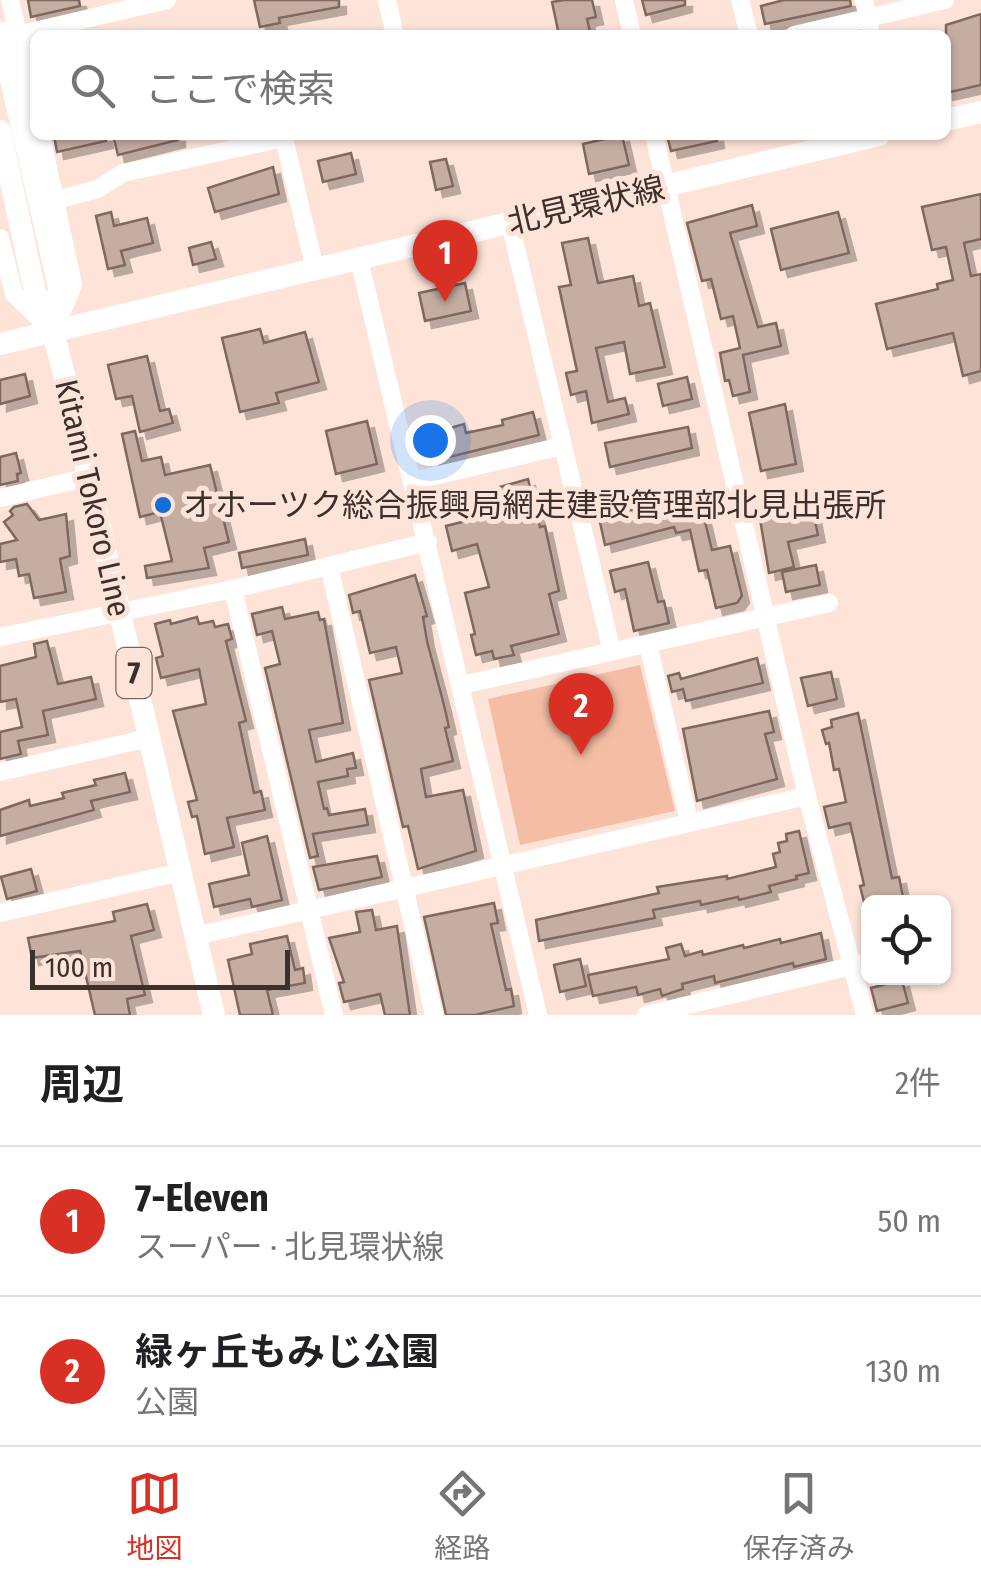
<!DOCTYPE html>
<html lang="ja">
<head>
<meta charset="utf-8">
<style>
	body { margin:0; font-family:"Fira Sans Condensed","Noto Sans JP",sans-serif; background:#f2f2f2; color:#202124 }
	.controls { position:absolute; right:30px; bottom:30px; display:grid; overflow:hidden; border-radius:15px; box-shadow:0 2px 8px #0004 }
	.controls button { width:90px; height:90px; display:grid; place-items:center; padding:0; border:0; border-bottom:2px solid #e0e0e0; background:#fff; color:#202124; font:50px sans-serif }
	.scale { position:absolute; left:30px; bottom:25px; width:260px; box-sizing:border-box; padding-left:10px; border:5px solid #3a312c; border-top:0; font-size:28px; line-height:35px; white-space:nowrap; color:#3a312c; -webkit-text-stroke:8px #fee4d8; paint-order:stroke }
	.you { position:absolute; left:430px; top:440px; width:35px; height:35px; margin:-25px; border:8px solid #fff; border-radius:50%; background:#1a73e8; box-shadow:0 0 0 15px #1a73e833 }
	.badge { display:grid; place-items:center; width:65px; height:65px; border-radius:50%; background:#d93025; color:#fff; font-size:32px; font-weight:700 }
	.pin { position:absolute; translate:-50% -82px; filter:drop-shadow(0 2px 5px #0008) }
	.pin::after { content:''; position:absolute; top:52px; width:35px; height:30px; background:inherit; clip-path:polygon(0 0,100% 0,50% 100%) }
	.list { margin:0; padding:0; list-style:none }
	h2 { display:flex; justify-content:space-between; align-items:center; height:130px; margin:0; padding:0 40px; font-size:42px }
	h2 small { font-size:32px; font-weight:400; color:#757577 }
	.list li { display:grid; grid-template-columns:65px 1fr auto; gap:30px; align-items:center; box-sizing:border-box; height:150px; padding:0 40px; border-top:2px solid #e0e0e0 }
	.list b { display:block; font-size:38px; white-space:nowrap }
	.list p { margin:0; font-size:32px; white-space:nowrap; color:#757577 }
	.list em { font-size:32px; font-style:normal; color:#757577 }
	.icon { flex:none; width:55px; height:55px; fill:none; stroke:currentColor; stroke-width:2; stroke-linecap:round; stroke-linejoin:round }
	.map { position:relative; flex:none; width:981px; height:1015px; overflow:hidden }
	.search { position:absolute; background:#fff; box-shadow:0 2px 8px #0004; left:30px; right:30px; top:30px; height:110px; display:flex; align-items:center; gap:25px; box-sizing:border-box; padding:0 35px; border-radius:15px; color:#757577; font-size:38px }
	.sheet { height:430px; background:#fff }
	nav { display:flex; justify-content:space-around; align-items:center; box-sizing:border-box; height:140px; border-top:2px solid #e0e0e0; background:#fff; font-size:28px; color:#757577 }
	nav a { display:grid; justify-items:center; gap:5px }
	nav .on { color:#d93025 }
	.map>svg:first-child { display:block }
	.green { fill:#f5bea4 }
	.building { fill:#c5ada2; stroke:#7e685e; stroke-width:2.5; filter:url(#shadow) }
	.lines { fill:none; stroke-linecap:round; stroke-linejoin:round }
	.minor { stroke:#fff; stroke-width:18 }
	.major { stroke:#fff; stroke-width:22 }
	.poi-dot { fill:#146cd5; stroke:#fee4d8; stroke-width:4 }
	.labels { text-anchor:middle; stroke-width:10; stroke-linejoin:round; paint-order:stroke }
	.shield { fill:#fee4d8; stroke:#756760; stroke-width:2.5 }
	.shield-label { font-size:30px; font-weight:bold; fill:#3a312c }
	.street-label { font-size:32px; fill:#3a312c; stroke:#fee4d8 }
	.poi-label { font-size:32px; fill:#3a312c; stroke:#fee4d8; text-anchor:start }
</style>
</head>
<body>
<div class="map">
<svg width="981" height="1015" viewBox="0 0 981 1015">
	<defs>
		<filter id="shadow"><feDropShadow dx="7" dy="7" stdDeviation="0" flood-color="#0004"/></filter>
	</defs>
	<rect width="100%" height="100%" fill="#fee4d8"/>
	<polygon class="green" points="640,665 675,811 520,845 488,699"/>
	<g class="building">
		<polygon points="28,0 79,0 80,6 31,17"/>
		<polygon points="254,0 339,0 339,7 279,18 280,23 260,27"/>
		<polygon points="564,0 592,0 596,17 587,19 591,35 559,35 552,2"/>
		<polygon points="642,0 685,0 685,5 646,15"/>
		<polygon points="784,0 850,0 851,6 765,24 761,6"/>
		<polygon points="981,14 981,85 946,93 946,25"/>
		<polygon points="54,135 105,135 106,141 57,152"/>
		<polygon points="113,135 178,135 178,140 118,155"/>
		<polygon points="622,135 629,165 589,174 583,144"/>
		<polygon points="667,135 716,135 717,141 671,151"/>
		<polygon points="351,153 356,174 323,182 318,161"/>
		<polygon points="446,159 453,186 436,190 430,162"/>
		<polygon points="273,167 279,194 215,212 208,188"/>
		<polygon points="981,194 981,239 964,243 971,276 981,274 981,371 963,376 953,333 887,349 876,304 938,289 937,284 953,280 946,247 932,250 922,207"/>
		<polygon points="752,205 757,226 730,233 758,327 776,323 781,346 743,355 750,392 733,396 729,380 725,381 720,353 740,348 733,316 721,319 711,279 702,281 687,223"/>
		<polygon points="111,212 114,226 147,218 153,243 121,251 125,265 108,269 96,216"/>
		<polygon points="838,212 849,253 781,270 771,229"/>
		<polygon points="588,238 598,283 633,276 639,306 650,303 665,367 630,374 624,342 596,348 608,402 625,398 629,414 592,423 586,391 571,395 566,373 577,371 559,287 571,285 562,243"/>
		<polygon points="211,242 216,259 193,265 189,248"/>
		<polygon points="465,283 471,311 425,321 419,293"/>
		<polygon points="260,329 264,343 305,332 319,382 276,393 279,403 240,412 222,338"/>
		<polygon points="147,356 160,411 169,409 173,423 140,432 132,396 116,399 108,365"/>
		<polygon points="25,374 30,396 0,404 0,380"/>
		<polygon points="687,377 692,399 663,406 658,384"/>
		<polygon points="785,404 796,464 761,471 749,413"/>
		<polygon points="533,412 539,435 433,461 425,435 464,424 466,433 503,425 502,420"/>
		<polygon points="367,421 377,464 336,474 326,431"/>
		<polygon points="688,427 692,448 610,467 605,443"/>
		<polygon points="135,431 142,461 161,457 165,475 210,465 229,542 204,548 209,568 147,578 145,566 172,561 160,512 140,517 122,434"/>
		<polygon points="16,453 21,473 17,474 18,481 0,485 0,457"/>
		<polygon points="528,479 540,527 545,526 559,591 549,594 559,634 511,646 514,655 494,659 492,651 476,655 471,635 475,634 465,593 489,587 477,544 452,551 446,526 470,520 467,511 503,502 500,487"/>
		<polygon points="27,504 39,520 66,514 70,556 60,559 66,592 34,598 29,574 19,576 16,559 0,562 0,544 17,540 4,522 13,515 10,511 14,507"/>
		<polygon points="701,505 712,550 730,546 742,596 737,603 716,608 707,570 699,571 690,530 676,533 674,527 605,545 599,518 647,506 650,518"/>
		<polygon points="783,508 785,518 813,511 818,535 788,542 794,567 769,573 759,513"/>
		<polygon points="305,539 308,555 242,568 239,553"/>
		<polygon points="648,562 658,602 664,601 669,623 634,631 625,589 615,592 610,571"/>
		<polygon points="816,565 820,585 786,592 782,572"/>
		<polygon points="415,575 427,616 423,617 427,641 444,705 449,727 445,728 453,761 421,769 426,797 463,790 476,851 418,869 408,826 403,827 369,680 402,673 396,647 370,653 360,611 353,613 349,595"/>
		<polygon points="282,607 285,619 318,612 320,620 324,619 343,723 309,730 316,762 353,753 356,768 347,769 348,776 318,782 324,809 327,808 329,815 365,809 368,825 313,834 318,856 310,858 265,668 280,664 272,631 257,635 252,614"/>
		<polygon points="197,617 199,624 213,621 215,627 228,624 232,639 226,641 246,721 239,723 254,793 261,791 265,810 227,818 234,847 205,854 197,816 192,817 188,802 197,800 173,711 206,704 199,669 161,678 156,658 163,656 155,624 170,620 171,624"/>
		<polygon points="47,641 58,684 91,677 96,699 43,711 48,735 18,741 21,754 0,759 0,732 22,727 16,699 0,702 0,666 36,657 34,644"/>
		<polygon points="757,658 763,683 686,701 683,689 672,692 668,676 679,673 681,679"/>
		<polygon points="831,672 837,699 808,706 801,678"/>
		<polygon points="769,711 774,732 765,734 777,779 697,801 683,729"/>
		<polygon points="858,713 892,878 899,877 904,902 864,902 860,886 864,885 850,823 829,828 824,807 846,802 839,769 834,770 829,743 826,744 822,730 832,727 831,720"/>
		<polygon points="125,773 130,792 91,801 94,810 0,836 0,810 29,800 30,806 64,798 62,793 96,785 94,780"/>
		<polygon points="799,831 809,873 796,876 797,879 769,886 771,892 739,900 738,897 701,905 700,901 653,910 655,918 539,941 536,920 659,893 657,887 727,876 727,879 776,867 773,854 780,852 778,843 787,841 786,834"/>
		<polygon points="267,836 282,900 252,907 250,899 214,907 209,884 249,875 242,843"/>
		<polygon points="377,856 382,877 319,890 313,867"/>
		<polygon points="31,869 37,891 7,899 1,877"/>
		<polygon points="494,903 498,923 491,924 506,990 511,989 514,1006 475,1015 446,1015 424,917"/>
		<polygon points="147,904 154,930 131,936 145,995 127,999 130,1015 95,1015 80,951 32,958 28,938 115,921 113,912"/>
		<polygon points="372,910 376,930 397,926 410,1015 385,1015 380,994 344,1002 339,983 344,982 329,938 360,932 356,912"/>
		<polygon points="821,933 826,959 794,967 793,963 715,983 714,976 682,984 683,989 662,996 660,989 638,995 636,987 593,996 588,975 669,959 666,948 681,944 685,956 702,951 703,955 743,945 744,948 780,939 781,943"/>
		<polygon points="287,936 295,970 303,968 305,983 267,990 273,1015 240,1015 228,960 252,954 250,944"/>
		<polygon points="580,959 586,986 560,992 554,965"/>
		<polygon points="902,980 908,1003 877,1011 871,988"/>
	</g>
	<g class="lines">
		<g class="minor">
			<polyline points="10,0 35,107"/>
			<polyline points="387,0 395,35"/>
			<polyline points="624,0 632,35"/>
			<polyline points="740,0 749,35"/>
			<polyline points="864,0 871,35"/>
			<polyline points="794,35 945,0"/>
			<polyline points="0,39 167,0"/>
			<polyline points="41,135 73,285 61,314"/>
			<polyline points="654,135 807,796 865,1015"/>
			<polyline points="56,200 98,189 123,173 284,138 315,269"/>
			<polyline points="510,223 612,652"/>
			<polyline points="0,238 14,294 45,324"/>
			<polyline points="359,259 538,1015"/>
			<polyline points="413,481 562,446"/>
			<polyline points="0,498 89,477"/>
			<polyline points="329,566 434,1015"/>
			<polyline points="233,589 334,1015"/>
			<polyline points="0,637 233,589 428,542"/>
			<polyline points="648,644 689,822"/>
			<polyline points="462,685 829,603"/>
			<polyline points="0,772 149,738"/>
			<polyline points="0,913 181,872"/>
			<polyline points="195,936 807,796"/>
			<polyline points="646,1015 868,962"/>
		</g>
		<g class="major">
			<polyline points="0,32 59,287 54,328"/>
			<polyline points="946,120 981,112"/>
			<polyline points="0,131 35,292 53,332 66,382 214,1015"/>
			<polyline points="0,344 879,135"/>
		</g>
	</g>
	<circle class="poi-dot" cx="163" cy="505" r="10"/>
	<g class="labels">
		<rect class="shield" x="116.5" y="648" width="35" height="50" rx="8"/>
		<g class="shield-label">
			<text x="134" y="683">7</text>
		</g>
		<g class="street-label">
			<text transform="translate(586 205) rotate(-13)" y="11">北見環状線</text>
			<text transform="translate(93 498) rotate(77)" y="11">Kitami Tokoro Line</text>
		</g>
		<g class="poi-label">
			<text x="183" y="516">オホーツク総合振興局網走建設管理部北見出張所</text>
		</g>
	</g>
</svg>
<div class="controls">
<button><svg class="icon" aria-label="locate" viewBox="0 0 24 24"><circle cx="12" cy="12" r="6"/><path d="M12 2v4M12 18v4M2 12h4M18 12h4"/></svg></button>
</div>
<div class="scale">100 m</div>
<div class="you"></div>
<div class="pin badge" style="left:445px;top:302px">1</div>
<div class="pin badge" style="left:581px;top:755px">2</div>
<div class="search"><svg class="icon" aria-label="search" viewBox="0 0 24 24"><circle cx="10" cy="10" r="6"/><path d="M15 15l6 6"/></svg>ここで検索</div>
</div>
<section class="sheet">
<h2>周辺<small>2件</small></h2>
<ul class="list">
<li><span class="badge">1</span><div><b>7-Eleven</b><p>スーパー · 北見環状線</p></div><em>50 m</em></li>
<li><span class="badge">2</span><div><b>緑ヶ丘もみじ公園</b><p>公園</p></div><em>130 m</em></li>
</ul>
</section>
<nav>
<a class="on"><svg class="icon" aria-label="map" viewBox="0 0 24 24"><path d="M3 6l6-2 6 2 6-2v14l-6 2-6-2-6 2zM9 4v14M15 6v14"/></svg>地図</a>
<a><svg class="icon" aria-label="directions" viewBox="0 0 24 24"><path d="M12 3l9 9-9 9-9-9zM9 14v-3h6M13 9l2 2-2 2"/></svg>経路</a>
<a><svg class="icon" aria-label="saved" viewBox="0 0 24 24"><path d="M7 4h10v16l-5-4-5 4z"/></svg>保存済み</a>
</nav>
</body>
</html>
